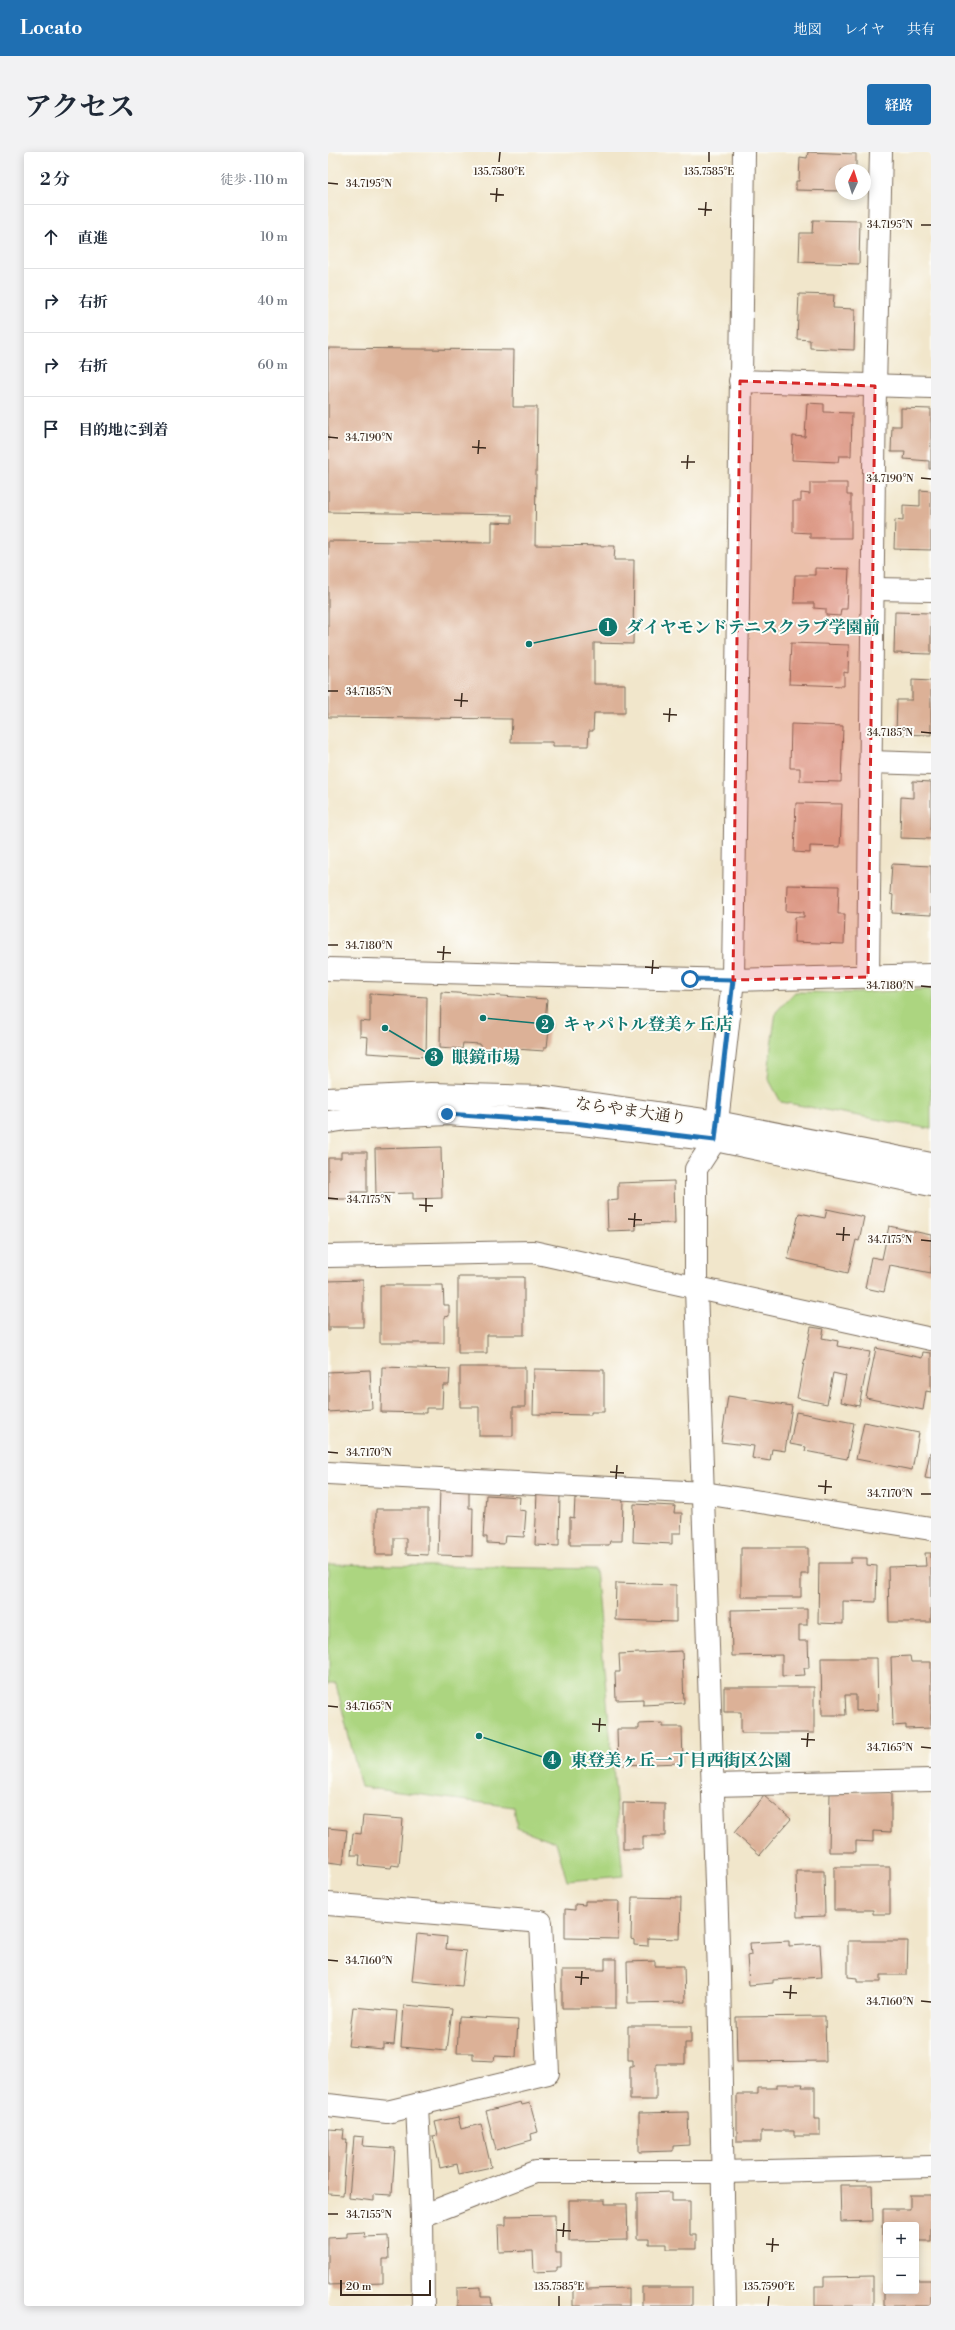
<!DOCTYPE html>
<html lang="ja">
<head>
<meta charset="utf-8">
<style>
	body { margin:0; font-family:"Libre Bodoni","Noto Serif JP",serif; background:#f2f2f3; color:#1f2937 }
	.controls { position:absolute; right:12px; bottom:12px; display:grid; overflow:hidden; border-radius:4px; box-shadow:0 2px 10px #0003 }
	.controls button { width:36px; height:36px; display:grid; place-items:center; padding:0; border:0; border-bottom:1px solid #e0e1e3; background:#fff; color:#1f2937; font:20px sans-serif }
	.compass { position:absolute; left:507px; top:12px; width:36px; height:36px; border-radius:50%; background:#fff; box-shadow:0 2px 10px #0003; rotate:4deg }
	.scale { position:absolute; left:12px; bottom:10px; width:91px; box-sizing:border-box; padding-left:4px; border:2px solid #3b2a1e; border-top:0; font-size:11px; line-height:14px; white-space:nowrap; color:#3b2a1e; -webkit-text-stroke:3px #fdfcf7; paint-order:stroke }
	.stop { position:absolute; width:12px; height:12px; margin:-9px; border:3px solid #1f6fb2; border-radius:50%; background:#fff }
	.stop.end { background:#1f6fb2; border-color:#fff; box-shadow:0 1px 4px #0008 }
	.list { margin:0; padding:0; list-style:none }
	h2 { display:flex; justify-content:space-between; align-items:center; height:52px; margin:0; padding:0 16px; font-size:17px }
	h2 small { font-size:13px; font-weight:400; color:#747a83 }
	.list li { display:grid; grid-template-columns:26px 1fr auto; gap:12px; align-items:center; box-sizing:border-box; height:64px; padding:0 16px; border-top:1px solid #e0e1e3 }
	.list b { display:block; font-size:15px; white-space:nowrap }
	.list em { font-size:13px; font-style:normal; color:#747a83 }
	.icon { flex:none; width:22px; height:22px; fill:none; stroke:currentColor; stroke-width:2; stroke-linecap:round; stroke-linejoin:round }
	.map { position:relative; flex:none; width:603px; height:2154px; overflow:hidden; border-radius:4px }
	header { display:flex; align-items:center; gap:24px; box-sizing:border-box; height:56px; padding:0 20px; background:#1f6fb2; color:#fff }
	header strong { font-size:19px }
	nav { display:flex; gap:22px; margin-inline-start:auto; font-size:14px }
	.intro { display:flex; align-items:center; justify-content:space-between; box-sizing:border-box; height:96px; padding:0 24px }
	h1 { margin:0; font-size:28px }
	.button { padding:10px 18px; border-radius:4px; background:#1f6fb2; color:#fff; font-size:14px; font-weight:700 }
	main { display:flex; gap:24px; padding:0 24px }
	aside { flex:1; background:#fff; border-radius:4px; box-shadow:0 2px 10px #0003 }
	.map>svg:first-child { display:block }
	.green { fill:#acd580; stroke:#74804f }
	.building { fill:#dcb197 }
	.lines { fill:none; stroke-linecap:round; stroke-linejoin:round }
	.street-casing { stroke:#7b6c5b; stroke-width:24 }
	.secondary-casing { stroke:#7b6c5b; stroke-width:24 }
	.street { stroke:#fff; stroke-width:22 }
	.secondary { stroke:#fff; stroke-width:22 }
	.route { stroke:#1f6fb2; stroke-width:5 }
	.marked { fill:#d62828; fill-opacity:0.2; stroke:#d62828; stroke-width:3; stroke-dasharray:8 5; stroke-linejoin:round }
	.ticks { fill:none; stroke:#3b2a1e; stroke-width:1.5 }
	.labels { text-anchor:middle; stroke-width:4; stroke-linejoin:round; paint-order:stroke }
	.street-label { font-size:16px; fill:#3b2a1e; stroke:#fdfcf7 }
	.ticks-label { font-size:10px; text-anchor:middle; fill:#3b2a1e; stroke:#fdfcf7; stroke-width:4; stroke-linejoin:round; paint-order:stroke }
	.leader { fill:none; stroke:#0f766e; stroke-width:1.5 }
	.callout-dot { fill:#0f766e; stroke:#fdfcf7; stroke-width:1.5 }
	.mark-label { font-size:12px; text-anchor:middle; font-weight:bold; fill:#fff }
	.callout-label { font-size:17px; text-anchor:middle; font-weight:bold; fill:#0f766e; stroke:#fdfcf7; stroke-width:4; stroke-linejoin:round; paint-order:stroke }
</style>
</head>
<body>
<header>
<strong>Locato</strong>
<nav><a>地図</a><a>レイヤ</a><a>共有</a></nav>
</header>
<div class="intro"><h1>アクセス</h1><a class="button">経路</a></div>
<main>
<aside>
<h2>2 分<small>徒歩 · 110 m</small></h2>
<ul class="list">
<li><svg class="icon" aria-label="ahead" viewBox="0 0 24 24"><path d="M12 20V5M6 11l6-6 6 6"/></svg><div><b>直進</b></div><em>10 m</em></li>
<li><svg class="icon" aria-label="right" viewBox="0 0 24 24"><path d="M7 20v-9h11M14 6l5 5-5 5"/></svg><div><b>右折</b></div><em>40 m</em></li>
<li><svg class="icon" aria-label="right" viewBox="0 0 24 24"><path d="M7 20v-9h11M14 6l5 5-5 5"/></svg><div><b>右折</b></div><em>60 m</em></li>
<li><svg class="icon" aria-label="arrive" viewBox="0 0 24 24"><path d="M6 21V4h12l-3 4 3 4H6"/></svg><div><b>目的地に到着</b></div></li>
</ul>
</aside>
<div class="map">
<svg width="603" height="2154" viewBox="0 0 603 2154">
	<rect width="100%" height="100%" fill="#fdfcf7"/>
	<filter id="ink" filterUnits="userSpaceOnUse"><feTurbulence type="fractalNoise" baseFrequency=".025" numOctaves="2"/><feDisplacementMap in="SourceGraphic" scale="8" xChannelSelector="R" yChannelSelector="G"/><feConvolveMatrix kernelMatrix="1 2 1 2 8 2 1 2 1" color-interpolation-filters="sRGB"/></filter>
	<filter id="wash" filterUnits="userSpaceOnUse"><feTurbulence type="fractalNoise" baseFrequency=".012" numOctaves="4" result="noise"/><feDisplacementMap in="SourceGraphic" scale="16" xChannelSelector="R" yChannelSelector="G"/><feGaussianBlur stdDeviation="0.9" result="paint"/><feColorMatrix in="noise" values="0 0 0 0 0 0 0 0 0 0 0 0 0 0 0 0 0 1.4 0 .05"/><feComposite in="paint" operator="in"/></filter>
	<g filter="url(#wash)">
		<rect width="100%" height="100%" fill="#f1e6cb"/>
		<g class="green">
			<polygon points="603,837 603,977 453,950 440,926 443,894 448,860 467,840 529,841"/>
			<polygon points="0,1412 267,1417 295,1724 239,1729 228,1690 189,1676 186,1655 33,1635 8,1532 0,1532"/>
		</g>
		<g id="blocks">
			<g class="building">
				<polygon points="480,0 528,2 528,18 513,18 513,39 468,38 468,29 471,29 472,5 479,6"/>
				<polygon points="485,68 532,69 531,112 471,110 472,81 484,81"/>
				<polygon points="471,142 506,143 505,156 527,157 526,198 482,196 482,188 469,187"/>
				<polygon points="0,196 186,198 185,255 209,255 207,393 287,394 286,408 306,408 305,492 266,491 266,532 297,532 297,561 266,561 265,579 261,579 260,594 225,594 225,590 183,590 184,567 0,565 0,389 164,391 164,370 184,371 184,363 0,360"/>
				<polygon points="479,251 496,252 496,260 524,261 523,304 511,304 510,310 464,308 465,284 477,285"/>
				<polygon points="573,256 603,257 603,317 601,317 601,309 576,307 577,300 563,300 564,274 573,274"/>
				<polygon points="482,331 519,331 519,343 523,343 523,386 482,386 482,381 465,380 465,349 473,349 473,341 482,342"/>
				<polygon points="592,338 603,339 603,398 566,397 567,368 575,369 575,353 592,354"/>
				<polygon points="487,416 521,417 519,457 513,457 512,464 498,463 498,457 486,456 486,451 466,451 467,423 487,423"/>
				<polygon points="567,460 603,461 603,502 566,501"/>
				<polygon points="463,491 521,493 520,521 516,520 516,534 461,532"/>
				<polygon points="584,528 603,529 603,583 568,582 569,548 584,548"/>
				<polygon points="463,572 515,574 513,630 472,629 472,616 462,616"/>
				<polygon points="585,629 603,630 603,687 572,686 573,645 585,646"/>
				<polygon points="468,651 514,652 512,695 482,694 482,701 466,700"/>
				<polygon points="564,712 603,714 603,763 564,761 565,743 562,742"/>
				<polygon points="459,733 511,734 510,762 517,762 516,792 466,790 467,765 476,765 476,760 458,759"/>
				<polygon points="113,840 219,847 217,870 224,872 223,878 221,878 219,895 216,895 216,899 188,897 187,900 152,898 152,892 135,891 134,897 112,895"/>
				<polygon points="42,842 99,845 98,905 39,901 40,885 32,884 32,869 42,870"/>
				<polygon points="113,995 114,1046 85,1047 85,1041 48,1042 47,997"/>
				<polygon points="13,1000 39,1000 39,1040 23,1040 23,1047 0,1047 0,1006 13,1006"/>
				<polygon points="346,1029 347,1071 308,1072 308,1078 280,1079 279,1049 290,1048 290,1031"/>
				<polygon points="499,1057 536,1065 531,1089 528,1088 520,1121 460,1107 471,1061 497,1066"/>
				<polygon points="561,1074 603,1083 603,1121 562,1113 556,1140 537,1136 543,1105 554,1107"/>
				<polygon points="130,1125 196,1125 196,1183 159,1183 159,1201 130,1201"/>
				<polygon points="35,1128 35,1175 2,1175 2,1179 0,1179 0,1129"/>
				<polygon points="52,1133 115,1133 116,1153 121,1153 121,1164 116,1165 116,1191 52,1191"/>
				<polygon points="483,1175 496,1177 494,1186 510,1189 509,1194 542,1200 531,1254 513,1250 518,1224 505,1221 499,1252 469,1246"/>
				<polygon points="548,1196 594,1206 595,1200 603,1201 603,1240 598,1239 595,1258 538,1246"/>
				<polygon points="54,1215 122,1217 121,1233 115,1233 114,1256 98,1256 98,1261 53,1260"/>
				<polygon points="132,1215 197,1215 197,1255 185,1255 185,1284 151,1284 151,1255 132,1255"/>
				<polygon points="206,1217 276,1218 276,1260 263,1260 263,1263 205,1262"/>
				<polygon points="42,1218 44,1257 0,1260 0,1220"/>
				<polygon points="400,1244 464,1254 457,1299 444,1297 442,1309 424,1306 426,1294 393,1290"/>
				<polygon points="468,1260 526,1271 519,1307 477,1299 478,1295 462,1292"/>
				<polygon points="536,1270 591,1281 584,1318 528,1307"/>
				<polygon points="602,1300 603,1300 603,1327 597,1326"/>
				<polygon points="112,1336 141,1336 141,1356 145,1356 144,1404 110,1403"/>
				<polygon points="209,1340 232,1341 231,1394 207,1393"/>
				<polygon points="158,1343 192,1345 191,1358 198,1359 196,1385 177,1384 176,1392 159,1391 159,1385 155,1385"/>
				<polygon points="247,1346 295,1347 294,1389 282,1389 281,1393 242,1393 242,1365 246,1366"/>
				<polygon points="306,1352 347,1354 346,1361 354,1361 353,1381 344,1381 344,1392 305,1390"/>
				<polygon points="48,1357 100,1357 100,1403 78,1402 78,1386 66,1386 66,1403 48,1403"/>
				<polygon points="413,1396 480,1396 480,1422 473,1422 473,1445 413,1445"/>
				<polygon points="597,1401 603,1401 603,1470 561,1470 560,1415 598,1414"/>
				<polygon points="523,1406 539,1406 539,1413 549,1414 548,1450 515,1449 515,1472 490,1471 491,1411 523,1411"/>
				<polygon points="288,1431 348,1433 348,1470 287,1468"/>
				<polygon points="479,1457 479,1473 471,1473 471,1489 480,1489 481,1516 476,1516 477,1523 454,1524 454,1503 404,1504 403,1458"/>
				<polygon points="354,1499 356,1551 315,1553 315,1547 288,1548 287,1520 292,1520 291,1502"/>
				<polygon points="582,1504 583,1510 603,1510 603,1576 578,1577 578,1573 565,1574 563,1505"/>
				<polygon points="493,1506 549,1506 550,1558 528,1559 528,1543 517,1543 518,1563 494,1563"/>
				<polygon points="396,1535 486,1535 486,1581 413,1581 413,1560 396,1560"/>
				<polygon points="335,1571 335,1575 354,1575 355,1611 290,1613 289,1577 311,1577 311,1572"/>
				<polygon points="502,1639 563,1640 563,1680 545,1679 545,1690 528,1689 528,1700 501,1700"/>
				<polygon points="436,1644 463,1667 432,1703 406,1681"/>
				<polygon points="295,1651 337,1652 337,1684 315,1684 315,1697 295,1697"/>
				<polygon points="35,1664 75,1667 71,1714 64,1713 63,1716 31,1713 32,1703 23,1703 25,1681 33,1682"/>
				<polygon points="0,1676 19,1678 15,1712 0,1710"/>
				<polygon points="506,1715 562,1715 562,1762 545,1762 545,1758 506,1758"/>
				<polygon points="468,1719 496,1719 497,1764 469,1765"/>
				<polygon points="304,1745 353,1746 352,1787 320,1786 320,1794 306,1793 306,1788 303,1787"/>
				<polygon points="257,1749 291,1749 290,1787 237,1786 237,1757 247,1758 247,1752 257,1753"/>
				<polygon points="89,1782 119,1785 118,1797 138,1799 134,1834 84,1829"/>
				<polygon points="461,1789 461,1794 492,1792 494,1825 445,1828 445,1831 421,1833 419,1804 423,1803 422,1791"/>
				<polygon points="520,1789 580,1789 579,1823 553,1823 553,1830 529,1830 529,1826 520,1825"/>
				<polygon points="277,1807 288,1807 288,1856 234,1856 234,1818 277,1818"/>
				<polygon points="327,1809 327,1814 356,1814 357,1850 300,1851 299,1810"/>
				<polygon points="76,1853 124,1857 119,1899 73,1895"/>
				<polygon points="25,1855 69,1859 66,1893 55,1892 55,1897 20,1894"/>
				<polygon points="497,1864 498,1909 409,1910 408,1865"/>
				<polygon points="131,1865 190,1868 188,1905 167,1904 166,1909 145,1908 145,1901 129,1901"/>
				<polygon points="300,1874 363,1874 363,1891 357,1891 357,1912 328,1912 328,1948 302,1948 302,1914 305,1914 305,1908 300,1908"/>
				<polygon points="449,1932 475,1932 474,1935 487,1935 487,1967 492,1967 492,1984 466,1984 466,1979 433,1979 433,1990 409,1990 409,1942 430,1942 430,1936 449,1936"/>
				<polygon points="193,1950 194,1953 202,1951 210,1980 203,1982 204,1988 168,1998 158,1959"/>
				<polygon points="360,1960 361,1993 345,1994 345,1999 311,2000 311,1961"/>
				<polygon points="130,1965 133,1977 153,1972 163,2015 131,2022 129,2012 112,2016 105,1984 110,1983 107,1970"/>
				<polygon points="0,1977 16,1978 15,1987 19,1987 15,2043 0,2042"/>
				<polygon points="26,1984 36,1985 35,1994 67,1996 64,2043 46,2042 46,2049 21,2046"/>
				<polygon points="512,2033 544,2033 545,2069 513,2070"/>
				<polygon points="344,2040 344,2049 362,2049 362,2083 368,2083 368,2097 339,2097 339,2092 321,2092 321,2087 309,2087 309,2041"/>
				<polygon points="582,2043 603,2043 603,2089 588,2089 588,2073 558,2073 558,2090 555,2090 555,2057 582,2057"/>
				<polygon points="241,2048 277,2048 277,2052 299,2052 300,2088 241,2089"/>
				<polygon points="227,2063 228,2101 233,2101 233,2115 228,2115 228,2119 206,2120 205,2099 171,2100 170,2073 178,2073 178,2064"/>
				<polygon points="36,2080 37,2085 60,2084 61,2107 55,2107 55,2131 0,2133 0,2086 19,2085 19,2081"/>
				<polygon points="545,2124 545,2154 487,2154 487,2134 496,2134 496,2125"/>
				<polygon points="588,2128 603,2128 603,2154 556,2154 556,2129 558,2129 558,2139 588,2139"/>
				<polygon points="259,2131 259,2137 301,2136 301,2154 245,2154 245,2132"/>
				<polygon points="153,2135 153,2145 163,2145 164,2154 129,2154 129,2136"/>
				<rect x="314" y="2135" width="50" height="19"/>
			</g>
		</g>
	</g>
	<g filter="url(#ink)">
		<use href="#blocks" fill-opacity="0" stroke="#7b6c5b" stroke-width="1"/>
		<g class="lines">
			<g class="street-casing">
				<g id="street">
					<polyline points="412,229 603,235"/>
					<polyline points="546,437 603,438"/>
					<polyline points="542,610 603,612"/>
					<polyline points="0,817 405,828 603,823"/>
					<polyline points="540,825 547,234 553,0"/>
					<polyline points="387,988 368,1017 368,1136 391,1822 397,2154"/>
					<polyline points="0,1104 205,1100 603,1187"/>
					<polyline points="0,1321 376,1341 603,1377"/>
					<polyline points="385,1633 603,1628"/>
					<polyline points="0,1752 213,1770 220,1921 59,1960 0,1953"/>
					<polyline points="89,1953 94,2064 95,2154"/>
					<polyline points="94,2064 207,2020 394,2020 603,2015"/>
				</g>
			</g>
			<g class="secondary-casing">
				<g id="secondary">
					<polyline points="0,947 103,942 217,945 389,970 603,1012"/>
					<polyline points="0,970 19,967 119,962 246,971 387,988 603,1033"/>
					<polyline points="387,988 405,828 416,0"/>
				</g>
			</g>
			<use href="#street" class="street"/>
			<use href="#secondary" class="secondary"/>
		</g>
	</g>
	<g class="lines" filter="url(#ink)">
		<polyline class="route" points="119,962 246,971 387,988 405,828 362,827"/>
	</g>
	<path class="marked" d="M412,229L547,234L540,825L405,828Z"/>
	<path class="ticks" d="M171,10L172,0M381,10V0M0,31L10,32M162,42L176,43M168,50L169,36M370,57L384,58M377,64L378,50M593,73H603M0,285L10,286M144,295L158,296M150,302L151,288M353,310H367M359,317L360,303M593,326L603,327M0,539H10M126,548L140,549M133,555L134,541M335,562L349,563M341,570L342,556M593,580L603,581M0,793H10M109,800L123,801M115,808L116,794M317,815L331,816M324,822L325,808M593,834L603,835M0,1046L10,1047M91,1053L105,1054M98,1060V1046M300,1067L314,1068M306,1075L307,1061M508,1082L522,1083M593,1088L603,1089M515,1089L516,1075M0,1300L10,1301M282,1320L296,1321M288,1327L289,1313M490,1334L504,1335M497,1342L498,1328M593,1342H603M0,1554L10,1555M264,1572L278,1573M271,1580L272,1566M473,1587L487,1588M479,1595L480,1581M593,1595L603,1596M0,1808L10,1809M247,1825L261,1826M253,1833L254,1819M455,1840L469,1841M462,1847L463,1833M593,1849L603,1850M0,2062H10M229,2078L243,2079M235,2085L236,2071M438,2092L451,2093M444,2100L445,2086M231,2154V2144M440,2154L441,2144"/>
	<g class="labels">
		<g class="street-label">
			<text transform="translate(303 958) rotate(8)" y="6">ならやま大通り</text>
		</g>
	</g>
	<g class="ticks-label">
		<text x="171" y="23">135.7580°E</text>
		<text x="381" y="23">135.7585°E</text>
		<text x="41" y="35">34.7195°N</text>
		<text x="562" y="76">34.7195°N</text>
		<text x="41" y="289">34.7190°N</text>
		<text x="562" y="330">34.7190°N</text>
		<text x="41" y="543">34.7185°N</text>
		<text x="562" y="584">34.7185°N</text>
		<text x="41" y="797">34.7180°N</text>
		<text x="562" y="837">34.7180°N</text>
		<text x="41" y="1051">34.7175°N</text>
		<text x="562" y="1091">34.7175°N</text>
		<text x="41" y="1304">34.7170°N</text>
		<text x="562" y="1345">34.7170°N</text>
		<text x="41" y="1558">34.7165°N</text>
		<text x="562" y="1599">34.7165°N</text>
		<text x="41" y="1812">34.7160°N</text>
		<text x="562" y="1853">34.7160°N</text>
		<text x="41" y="2066">34.7155°N</text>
		<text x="231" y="2138">135.7585°E</text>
		<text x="441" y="2138">135.7590°E</text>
	</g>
	<path class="leader" d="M201 492L280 475M155 866L217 872M57 876L106 905M151 1584L224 1608"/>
	<g class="callout-dot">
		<circle cx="201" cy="492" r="4"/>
		<circle cx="155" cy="866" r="4"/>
		<circle cx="57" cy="876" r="4"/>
		<circle cx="151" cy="1584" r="4"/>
		<circle cx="280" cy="475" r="10"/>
		<circle cx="217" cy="872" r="10"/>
		<circle cx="106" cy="905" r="10"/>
		<circle cx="224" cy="1608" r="10"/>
	</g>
	<g class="mark-label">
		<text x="280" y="479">1</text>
		<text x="217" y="877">2</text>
		<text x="106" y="909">3</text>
		<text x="224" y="1612">4</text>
	</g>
	<g class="callout-label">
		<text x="425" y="481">ダイヤモンドテニスクラブ学園前</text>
		<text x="320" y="878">キャパトル登美ヶ丘店</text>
		<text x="158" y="911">眼鏡市場</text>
		<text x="353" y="1614">東登美ヶ丘一丁目西街区公園</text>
	</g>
</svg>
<div class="controls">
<button>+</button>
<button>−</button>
</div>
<svg class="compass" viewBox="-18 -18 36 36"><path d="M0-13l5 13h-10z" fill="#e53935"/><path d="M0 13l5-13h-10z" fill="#747a83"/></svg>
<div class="scale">20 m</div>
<div class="stop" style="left:362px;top:827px"></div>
<div class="stop end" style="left:119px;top:962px"></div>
</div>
</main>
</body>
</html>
